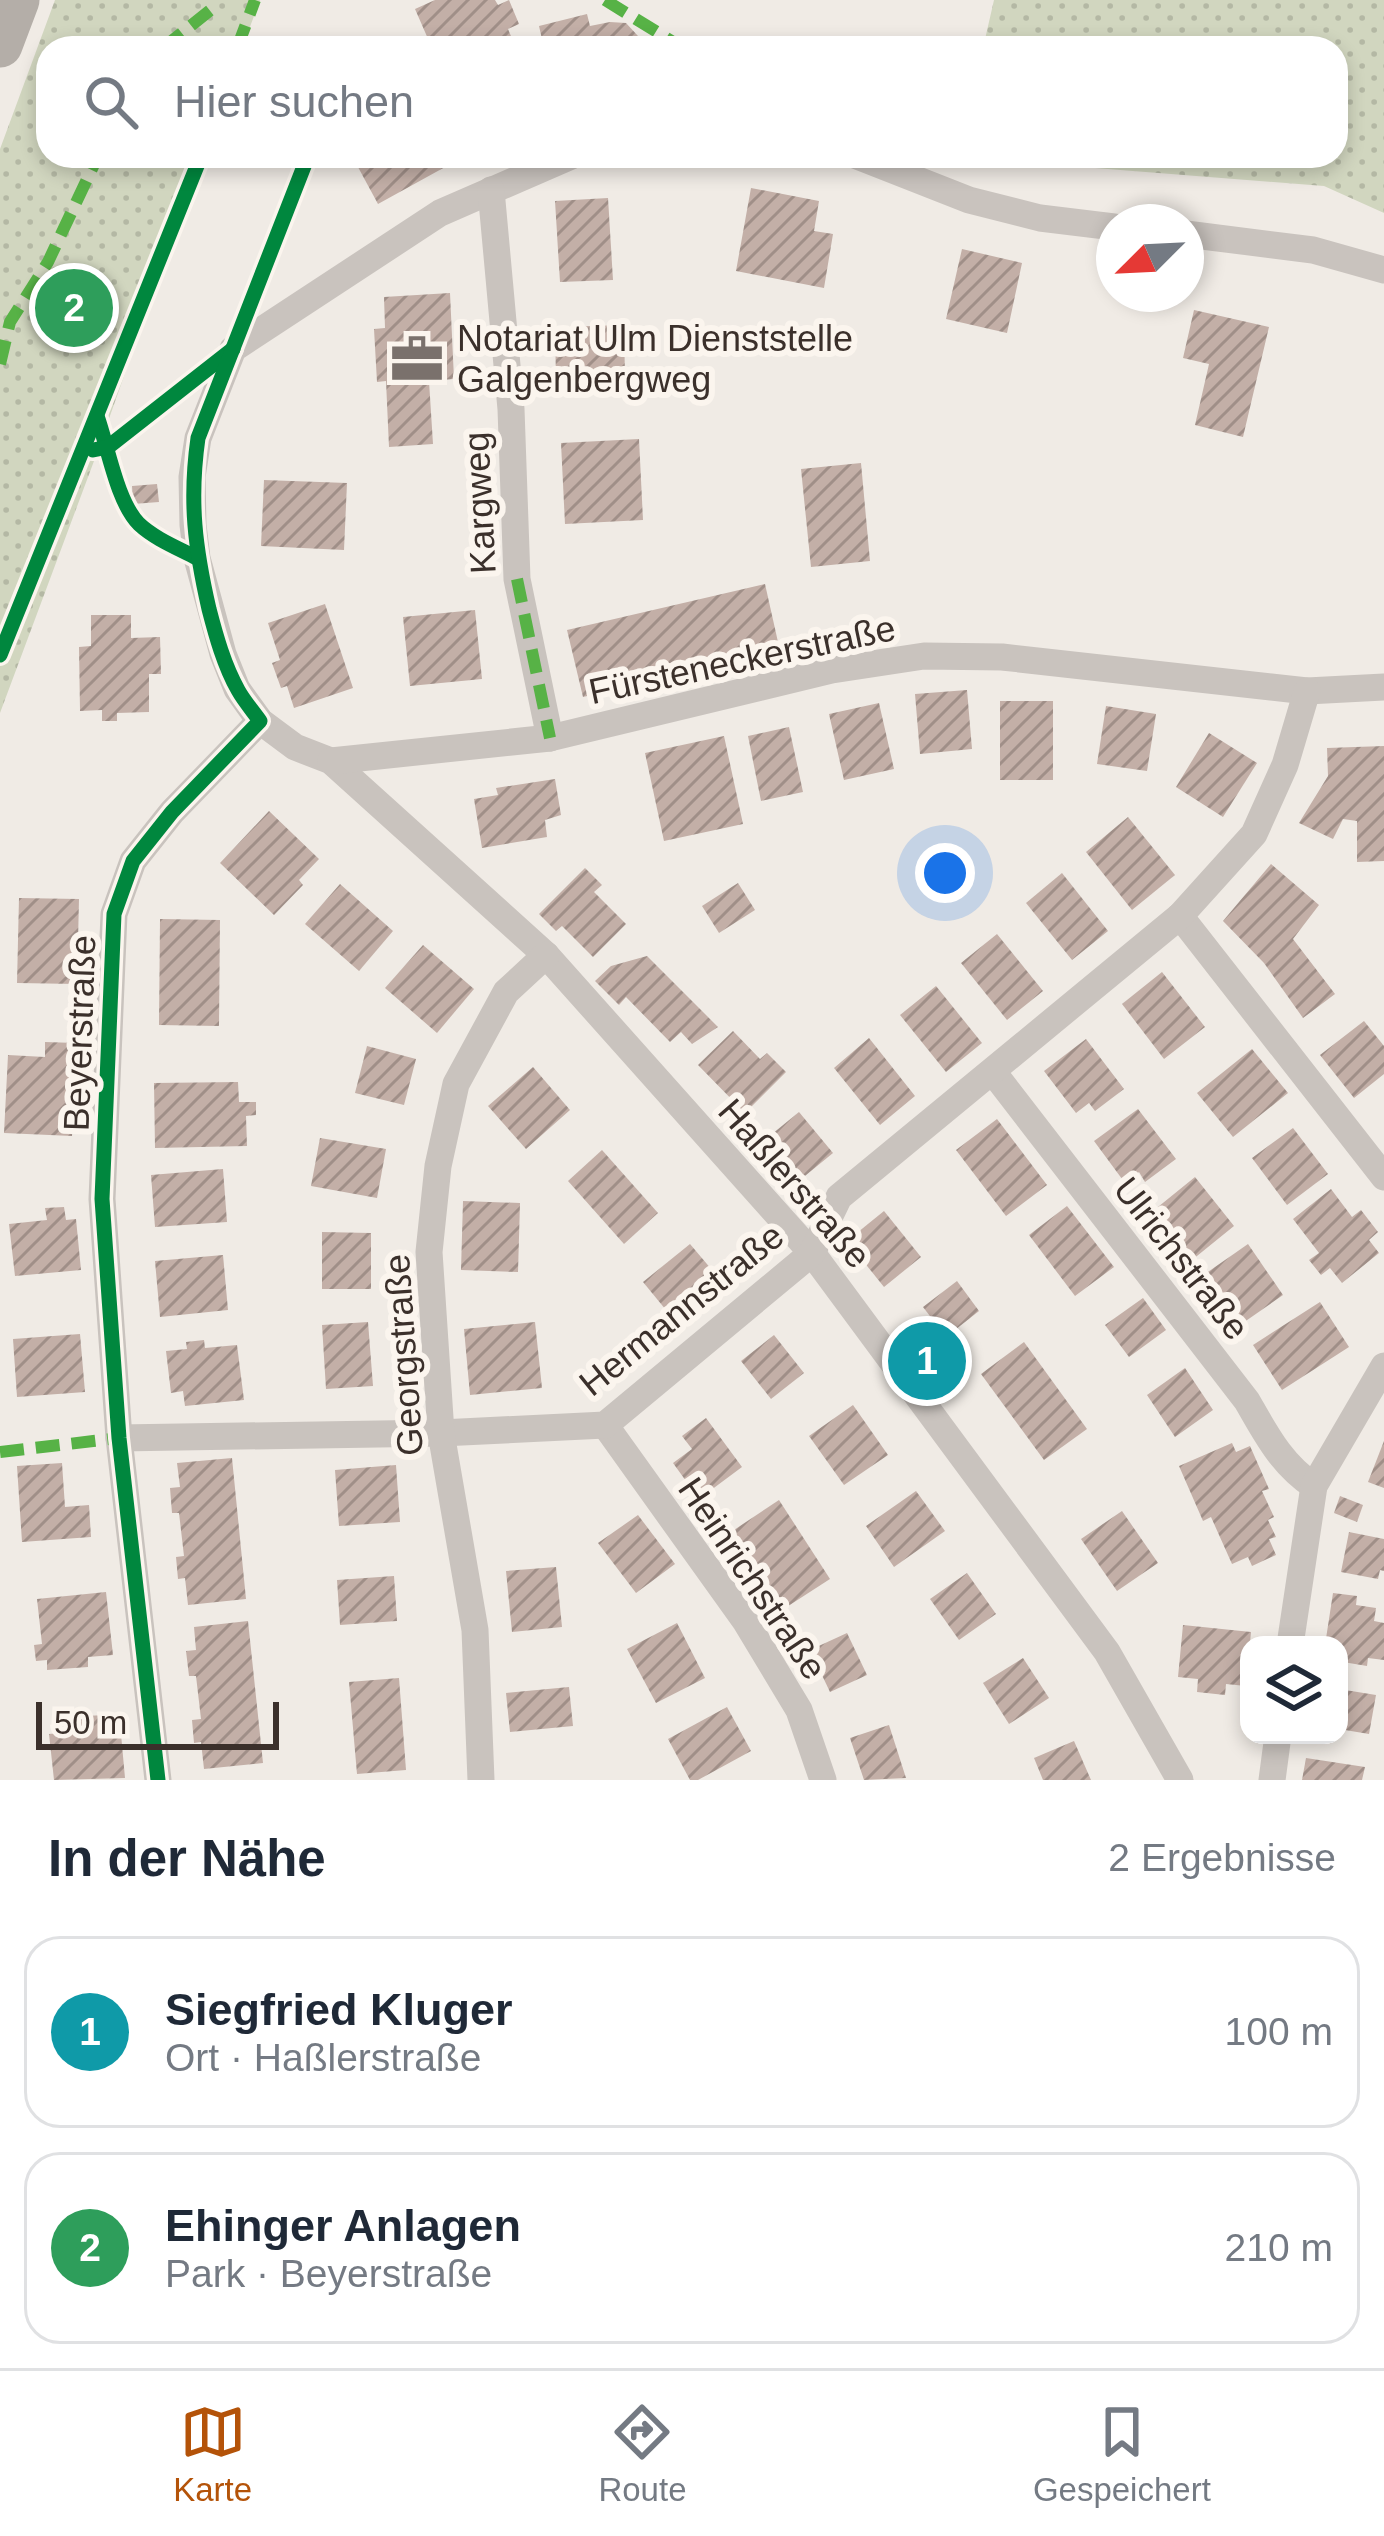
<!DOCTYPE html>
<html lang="de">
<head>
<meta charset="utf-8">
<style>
	body { margin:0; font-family:Arial,sans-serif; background:#f2f2f3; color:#1f2937 }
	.controls { position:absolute; right:36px; bottom:36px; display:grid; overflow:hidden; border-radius:24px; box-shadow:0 6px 18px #0003 }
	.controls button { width:108px; height:108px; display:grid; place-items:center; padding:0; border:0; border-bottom:3px solid #e0e1e3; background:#fff; color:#1f2937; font:60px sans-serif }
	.compass { position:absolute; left:1096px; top:204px; width:108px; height:108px; border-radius:50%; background:#fff; box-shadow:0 6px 18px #0003; rotate:246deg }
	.scale { position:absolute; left:36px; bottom:30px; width:243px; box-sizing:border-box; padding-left:12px; border:6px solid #3b302b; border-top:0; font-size:33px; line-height:42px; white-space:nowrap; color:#3b302b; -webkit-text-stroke:9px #fbf5ee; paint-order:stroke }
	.you { position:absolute; left:945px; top:873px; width:42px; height:42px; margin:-30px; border:9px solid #fff; border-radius:50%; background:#1a73e8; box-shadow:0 0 0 18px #1a73e833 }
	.badge { display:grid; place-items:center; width:78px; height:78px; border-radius:50%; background:#b45309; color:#fff; font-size:39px; font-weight:700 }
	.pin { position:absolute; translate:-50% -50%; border:6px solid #fff; box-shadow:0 3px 12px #0006 }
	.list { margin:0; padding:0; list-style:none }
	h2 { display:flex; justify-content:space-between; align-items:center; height:156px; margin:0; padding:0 48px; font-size:51px }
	h2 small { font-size:39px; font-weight:400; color:#747a83 }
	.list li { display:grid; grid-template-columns:78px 1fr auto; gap:36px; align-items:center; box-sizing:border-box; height:192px; margin:0 24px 24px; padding:0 24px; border:3px solid #e0e1e3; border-radius:36px }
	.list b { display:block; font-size:45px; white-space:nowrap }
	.list p { margin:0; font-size:39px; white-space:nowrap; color:#747a83 }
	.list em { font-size:39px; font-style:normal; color:#747a83 }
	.icon { flex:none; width:66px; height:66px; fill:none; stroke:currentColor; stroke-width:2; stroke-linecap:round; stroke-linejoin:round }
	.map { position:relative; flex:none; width:1384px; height:1780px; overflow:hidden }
	.search { position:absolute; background:#fff; box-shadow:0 6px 18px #0003; left:36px; right:36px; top:36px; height:132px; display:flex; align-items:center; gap:30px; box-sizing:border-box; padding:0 42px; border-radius:36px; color:#747a83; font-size:45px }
	.sheet { height:588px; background:#fff }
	nav { display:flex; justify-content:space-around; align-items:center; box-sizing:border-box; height:168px; border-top:3px solid #e0e1e3; background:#fff; font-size:33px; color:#747a83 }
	nav a { display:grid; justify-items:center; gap:6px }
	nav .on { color:#b45309 }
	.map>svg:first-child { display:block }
	.park { fill:url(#park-dots) }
	.building { fill:url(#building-hatch) }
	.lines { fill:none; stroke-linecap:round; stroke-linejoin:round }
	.service { stroke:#c9c3be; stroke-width:14 }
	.minor { stroke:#c9c3be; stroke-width:27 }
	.trunk { stroke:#b4aea8; stroke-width:45 }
	.quiet { stroke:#57b246; stroke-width:12; stroke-dasharray:24 12; stroke-linecap:butt }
	.cycleway-casing { stroke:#fbf5ee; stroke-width:22 }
	.cycleway { stroke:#00873e; stroke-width:15 }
	.labels { text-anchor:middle; stroke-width:12; stroke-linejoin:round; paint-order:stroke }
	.poi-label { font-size:36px; fill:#3b302b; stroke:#fbf5ee; text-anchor:start }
	.street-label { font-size:36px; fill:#3b302b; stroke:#fbf5ee }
</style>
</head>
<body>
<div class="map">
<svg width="1384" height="1780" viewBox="0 0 1384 1780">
	<defs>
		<pattern id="park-dots" width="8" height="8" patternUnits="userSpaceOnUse" patternTransform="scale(3)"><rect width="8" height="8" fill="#d1d6bf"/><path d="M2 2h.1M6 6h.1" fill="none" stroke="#b4b8a4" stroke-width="1.8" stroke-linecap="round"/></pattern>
		<pattern id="building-hatch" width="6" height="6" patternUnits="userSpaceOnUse" patternTransform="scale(3)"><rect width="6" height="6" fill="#c3afa7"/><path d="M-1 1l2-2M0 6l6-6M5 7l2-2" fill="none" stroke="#a08f88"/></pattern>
	</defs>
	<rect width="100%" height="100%" fill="#f0ebe5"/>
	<g class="park">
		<polygon points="55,0 260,0 242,48 48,48 48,156 202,156 94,461 0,713 0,149"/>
		<polygon points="994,0 1384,0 1384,213 1324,186 957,157 1336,156 1336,48 983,48"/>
	</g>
	<g class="building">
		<polygon points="435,0 495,0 498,5 509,0 519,24 508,29 516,48 432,48 415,9"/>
		<polygon points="587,14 590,26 610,22 626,23 638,36 641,48 544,48 539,26"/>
		<polygon points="352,156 465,156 378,204"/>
		<polygon points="751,188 819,201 814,231 833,234 824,288 736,271"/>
		<polygon points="608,198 613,280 560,282 555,201"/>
		<polygon points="962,249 1022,263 1007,333 946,319"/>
		<polygon points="450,293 454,379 429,381 433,444 389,447 386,381 377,382 374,329 385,328 384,297"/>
		<polygon points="1194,310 1269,327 1243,437 1195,425 1209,364 1183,358"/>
		<polygon points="624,325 625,379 556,381 555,327"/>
		<polygon points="639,439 643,520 565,524 561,443"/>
		<polygon points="861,463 870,561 811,567 801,469"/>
		<polygon points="264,480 347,483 344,550 261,546"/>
		<polygon points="157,484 159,502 133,504 132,486"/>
		<polygon points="765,584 780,651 583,697 567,630"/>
		<polygon points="325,604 353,688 294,708 287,686 281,688 272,663 280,660 268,623"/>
		<polygon points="475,610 482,679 410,686 403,617"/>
		<polygon points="91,615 131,615 131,638 160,637 161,674 149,674 149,712 117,713 117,721 102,721 102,710 80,711 79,647 91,646"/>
		<polygon points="967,690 972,749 920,754 915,694"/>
		<rect x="1000" y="701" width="53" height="79"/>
		<polygon points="879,703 894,769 844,780 829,714"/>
		<polygon points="1106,706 1156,714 1147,771 1097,764"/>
		<polygon points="789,727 803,792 761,801 748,736"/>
		<polygon points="1209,733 1257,763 1223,817 1176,787"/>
		<polygon points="724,736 743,824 664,841 645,753"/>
		<polygon points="1384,746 1384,861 1357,862 1357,821 1343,819 1333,839 1299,823 1328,776 1327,748"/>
		<polygon points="555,779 561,815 545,820 547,837 482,848 474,799 498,795 496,788"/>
		<polygon points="269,811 319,859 299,880 303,885 274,915 220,863"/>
		<polygon points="1128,817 1175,875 1132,910 1086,852"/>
		<polygon points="1271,864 1319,905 1293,939 1335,994 1303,1018 1264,963 1223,921"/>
		<polygon points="585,868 602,885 594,892 626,924 593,957 562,926 556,931 539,914"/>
		<polygon points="1062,873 1108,931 1072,960 1026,903"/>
		<polygon points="738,883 755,910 719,933 702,906"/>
		<polygon points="340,884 393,931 359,971 305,924"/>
		<polygon points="19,898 79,899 77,984 17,983"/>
		<polygon points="160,919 220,920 219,1026 159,1025"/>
		<polygon points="997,934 1043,991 1007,1020 961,963"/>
		<polygon points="423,945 474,989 437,1033 385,988"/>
		<polygon points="647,956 718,1027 692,1044 681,1032 670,1042 626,997 619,1005 595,981 611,966"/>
		<polygon points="1162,972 1205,1027 1164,1059 1122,1004"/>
		<polygon points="936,986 982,1043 946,1072 900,1015"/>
		<polygon points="1364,1021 1384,1046 1384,1074 1354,1098 1320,1055"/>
		<polygon points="733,1031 760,1059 767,1053 786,1072 745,1113 698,1065"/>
		<polygon points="869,1038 915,1096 880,1125 834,1068"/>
		<polygon points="1086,1039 1124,1089 1095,1111 1089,1103 1076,1113 1044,1071"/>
		<polygon points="45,1042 76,1043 72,1136 4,1133 8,1055 45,1057"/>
		<polygon points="367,1046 416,1059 404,1105 355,1093"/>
		<polygon points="1252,1049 1288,1093 1233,1137 1197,1093"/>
		<polygon points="533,1067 570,1110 526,1149 488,1106"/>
		<polygon points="238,1082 239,1102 256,1102 256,1115 246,1116 247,1146 155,1148 154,1083"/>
		<polygon points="1138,1109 1176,1159 1145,1182 1139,1172 1125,1183 1094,1141"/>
		<polygon points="799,1112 833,1153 800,1180 766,1139"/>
		<polygon points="997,1119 1047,1185 1006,1216 956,1150"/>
		<polygon points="1293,1128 1328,1174 1287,1205 1252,1158"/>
		<polygon points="320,1138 386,1149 377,1198 311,1186"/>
		<polygon points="602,1150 658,1213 624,1244 568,1181"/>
		<polygon points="223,1169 227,1222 155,1227 151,1175"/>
		<polygon points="1195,1177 1234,1226 1192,1260 1153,1211"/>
		<polygon points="1331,1189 1352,1217 1361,1210 1378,1232 1369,1240 1379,1253 1342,1283 1330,1268 1321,1275 1309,1260 1319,1253 1293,1219"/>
		<polygon points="463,1201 520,1203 518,1272 461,1270"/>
		<polygon points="1067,1206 1114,1267 1075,1296 1029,1235"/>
		<polygon points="64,1207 66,1220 76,1219 81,1270 15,1276 9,1224 47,1220 45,1208"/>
		<polygon points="884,1211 921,1257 884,1287 847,1241"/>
		<polygon points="322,1232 371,1233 371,1289 322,1289"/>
		<polygon points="690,1244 723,1283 675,1321 643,1282"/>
		<polygon points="1248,1244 1283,1295 1240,1325 1205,1274"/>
		<polygon points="223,1255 228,1310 160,1317 155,1261"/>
		<polygon points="957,1281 979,1311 946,1337 923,1307"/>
		<polygon points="1143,1298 1166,1330 1129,1357 1105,1325"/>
		<polygon points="1320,1302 1349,1347 1282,1390 1253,1345"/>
		<polygon points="368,1322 373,1386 326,1389 322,1325"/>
		<polygon points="535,1322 542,1388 470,1395 464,1329"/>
		<polygon points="80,1334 85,1392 17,1397 13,1339"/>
		<polygon points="774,1335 804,1373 771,1399 741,1361"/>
		<polygon points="204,1340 205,1348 237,1345 244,1400 185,1406 183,1391 171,1393 166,1351 187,1349 186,1342"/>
		<polygon points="1024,1342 1087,1429 1044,1460 981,1374"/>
		<polygon points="1185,1368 1213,1410 1175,1437 1147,1395"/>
		<polygon points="853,1405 888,1455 844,1485 809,1436"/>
		<polygon points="706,1418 742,1467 699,1499 673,1463 692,1449 682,1436"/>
		<polygon points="1384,1441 1384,1488 1368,1482"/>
		<polygon points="1232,1443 1236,1452 1250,1446 1269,1489 1262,1491 1274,1517 1268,1520 1276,1537 1269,1539 1276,1555 1252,1566 1248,1557 1232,1564 1211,1517 1203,1521 1179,1466"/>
		<polygon points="232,1458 246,1599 188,1605 185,1578 178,1579 176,1557 184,1556 179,1513 172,1513 170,1488 180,1487 177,1463"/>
		<polygon points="62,1463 65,1507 89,1505 91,1537 22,1542 17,1466"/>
		<polygon points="396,1465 400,1522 339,1526 335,1470"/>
		<polygon points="916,1491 945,1531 894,1567 866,1526"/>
		<polygon points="1340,1496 1363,1505 1357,1522 1334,1513"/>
		<polygon points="779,1500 830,1579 782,1610 731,1532"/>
		<polygon points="1122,1511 1158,1563 1117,1591 1081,1539"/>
		<polygon points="638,1515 675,1564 636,1593 598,1543"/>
		<polygon points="1349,1532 1384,1539 1384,1571 1380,1570 1378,1579 1341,1572"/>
		<polygon points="556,1567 562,1627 512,1632 506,1571"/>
		<polygon points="967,1573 996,1614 959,1640 930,1599"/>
		<polygon points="394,1576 397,1621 340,1625 337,1580"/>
		<polygon points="106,1592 113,1655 88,1657 88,1667 47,1670 47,1660 36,1661 34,1645 42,1644 37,1599"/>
		<polygon points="1333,1593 1357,1596 1356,1605 1376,1608 1374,1621 1384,1623 1384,1660 1368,1658 1367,1666 1343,1662 1344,1655 1339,1655 1339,1645 1325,1645"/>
		<polygon points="248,1621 263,1763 204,1769 201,1742 194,1743 192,1720 201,1719 196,1676 189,1676 186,1651 196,1650 194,1627"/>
		<polygon points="677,1623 705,1678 656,1703 627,1649"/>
		<polygon points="1183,1625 1251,1632 1246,1686 1226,1684 1225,1695 1197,1692 1198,1679 1178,1677"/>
		<polygon points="847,1633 867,1675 830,1692 810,1650"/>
		<polygon points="1023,1658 1049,1698 1009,1724 983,1683"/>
		<polygon points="399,1678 406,1770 357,1774 349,1682"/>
		<polygon points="569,1687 573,1726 510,1732 506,1693"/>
		<polygon points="1339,1689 1376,1695 1369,1734 1339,1729"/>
		<polygon points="727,1707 751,1751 698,1780 690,1780 668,1739"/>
		<polygon points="105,1715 107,1734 121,1734 125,1778 54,1780 49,1734 69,1732 67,1717"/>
		<polygon points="889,1725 906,1778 864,1780 850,1738"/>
		<polygon points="1074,1741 1091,1780 1043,1780 1034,1758"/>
		<polygon points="1306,1758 1365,1767 1362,1780 1302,1780"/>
	</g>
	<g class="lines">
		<polyline class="service" points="235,344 308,156"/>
		<g class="minor">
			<polyline points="571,156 440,213 233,349 198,438 192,477 193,525 197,558 223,654 237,689 260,721 295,747 331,761 546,955 812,1253 1107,1652 1180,1780"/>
			<polyline points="857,156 969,200 1040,218 1114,227"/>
			<polyline points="491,190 511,409 517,579 550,738"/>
			<polyline points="1186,234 1313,250 1384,270"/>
			<polyline points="331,761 550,738 832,670 924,656 1002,657 1307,691 1384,687"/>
			<polyline points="1180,916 1384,1177"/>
			<path d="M993,1072L1247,1401C1266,1434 1281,1464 1314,1486"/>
			<polyline points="605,1425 746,1622 799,1710 823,1780"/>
			<polyline points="119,1438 441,1433 605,1425 812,1253 839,1197 1180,916 1254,834 1285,765 1307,691"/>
			<polyline points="1290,1645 1314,1486 1384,1366"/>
			<polyline points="158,1780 119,1438 102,1199 114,914 133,861 172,812 260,721"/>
			<polyline points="481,1780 475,1630 441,1433 429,1252 438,1166 456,1084 506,992 546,955"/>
			<polyline points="1272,1780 1278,1735"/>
		</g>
		<polyline class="trunk" points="0,45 17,0"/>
		<g class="quiet">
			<polyline points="605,0 683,48"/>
			<polyline points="163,48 213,8"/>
			<polyline points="237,48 255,0"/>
			<polyline points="0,364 10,322 48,262 98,156"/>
			<polyline points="517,579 550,738"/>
			<polyline points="0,1452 119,1438"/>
		</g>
		<g class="cycleway-casing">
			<g id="cycleway">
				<path d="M97,416C108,447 117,502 139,524C155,539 178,548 197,558"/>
				<polyline points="93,450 108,447 233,349"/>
				<polyline points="0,655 201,156"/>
				<path d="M158,1780L119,1438L102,1199L114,914L133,861L172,812L260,721C253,711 244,701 238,690C224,665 216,636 209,609C195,548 189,501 198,438L308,156"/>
			</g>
		</g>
		<use href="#cycleway" class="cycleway"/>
	</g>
	<defs>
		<g id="office-bare" transform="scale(4.14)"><path d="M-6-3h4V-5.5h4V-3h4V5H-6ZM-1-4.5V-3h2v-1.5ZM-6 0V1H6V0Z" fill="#7a716c" stroke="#fbf5ee" stroke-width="2.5" paint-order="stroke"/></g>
	</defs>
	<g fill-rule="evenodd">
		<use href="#office-bare" x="417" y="359"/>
	</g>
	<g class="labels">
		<g class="poi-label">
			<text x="457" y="351">Notariat Ulm Dienststelle<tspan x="457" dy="41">Galgenbergweg</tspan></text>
		</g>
		<g class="street-label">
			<text transform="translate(479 503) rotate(-93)" y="13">Kargweg</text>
			<text transform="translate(742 659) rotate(-12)" y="13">Fürsteneckerstraße</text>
			<text transform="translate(79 1033) rotate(-88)" y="13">Beyerstraße</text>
			<text transform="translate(795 1183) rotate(49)" y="13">Haßlerstraße</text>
			<text transform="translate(1182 1258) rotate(52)" y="13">Ulrichstraße</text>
			<text transform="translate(681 1309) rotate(-39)" y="13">Hermannstraße</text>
			<text transform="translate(403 1355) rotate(-94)" y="13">Georgstraße</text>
			<text transform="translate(753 1578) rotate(56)" y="13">Heinrichstraße</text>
		</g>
	</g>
</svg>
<div class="controls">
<button><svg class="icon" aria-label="layers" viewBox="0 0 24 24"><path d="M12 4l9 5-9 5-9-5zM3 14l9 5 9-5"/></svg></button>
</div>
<svg class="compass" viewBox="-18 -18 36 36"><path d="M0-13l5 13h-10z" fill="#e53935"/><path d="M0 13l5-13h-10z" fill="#747a83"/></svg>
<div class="scale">50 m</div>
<div class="you"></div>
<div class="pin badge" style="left:927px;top:1361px;background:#0f9aa8">1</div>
<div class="pin badge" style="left:74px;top:308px;background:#2e9e5b">2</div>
<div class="search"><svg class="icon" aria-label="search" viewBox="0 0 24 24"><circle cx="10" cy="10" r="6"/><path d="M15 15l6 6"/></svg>Hier suchen</div>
</div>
<section class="sheet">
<h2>In der Nähe<small>2 Ergebnisse</small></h2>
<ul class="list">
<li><span class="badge" style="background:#0f9aa8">1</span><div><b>Siegfried Kluger</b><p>Ort · Haßlerstraße</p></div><em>100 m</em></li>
<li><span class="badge" style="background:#2e9e5b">2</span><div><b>Ehinger Anlagen</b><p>Park · Beyerstraße</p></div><em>210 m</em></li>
</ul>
</section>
<nav>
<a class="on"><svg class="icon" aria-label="map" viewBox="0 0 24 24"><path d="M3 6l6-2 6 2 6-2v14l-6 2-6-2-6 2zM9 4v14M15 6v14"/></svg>Karte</a>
<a><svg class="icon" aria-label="directions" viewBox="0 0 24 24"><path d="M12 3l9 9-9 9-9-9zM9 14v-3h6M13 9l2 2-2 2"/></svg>Route</a>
<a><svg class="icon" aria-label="saved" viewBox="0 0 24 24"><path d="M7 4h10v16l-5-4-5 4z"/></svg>Gespeichert</a>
</nav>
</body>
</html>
